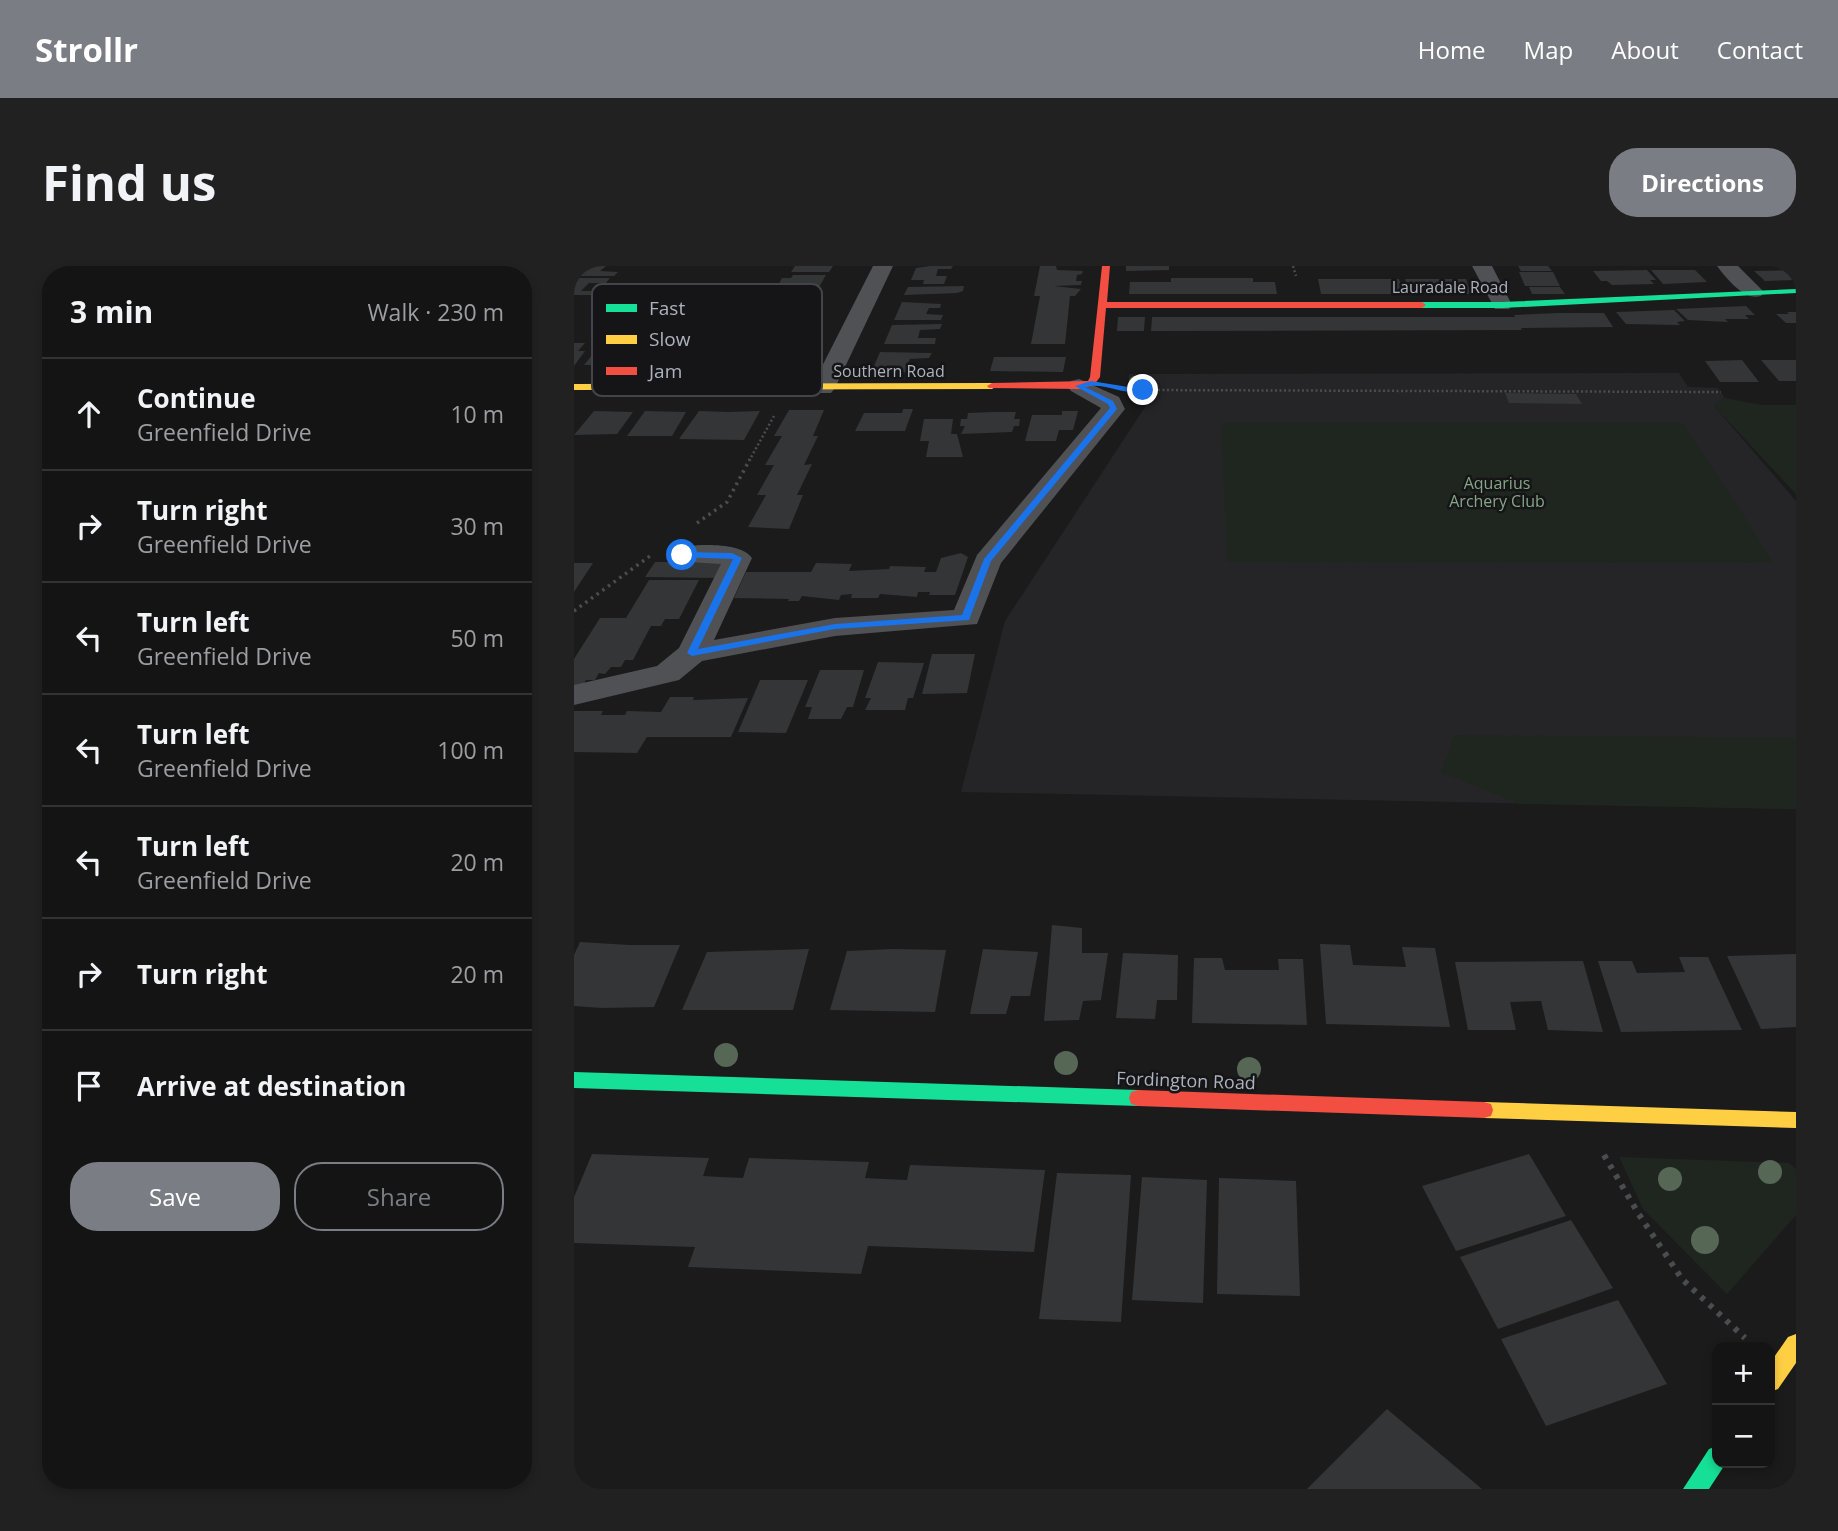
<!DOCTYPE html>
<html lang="en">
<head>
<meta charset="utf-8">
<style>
	body { margin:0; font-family:"Open Sans",sans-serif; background:#212122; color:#f1f3f6 }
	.controls { position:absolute; right:21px; bottom:21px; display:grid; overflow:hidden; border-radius:14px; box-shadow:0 4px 10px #0003 }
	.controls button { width:63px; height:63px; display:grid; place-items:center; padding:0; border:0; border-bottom:2px solid #333334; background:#141415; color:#f1f3f6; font:35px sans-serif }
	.stop { position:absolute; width:21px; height:21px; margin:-16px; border:5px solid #1a73e8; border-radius:50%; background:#fff }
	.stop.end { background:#1a73e8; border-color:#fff; box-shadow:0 2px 7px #0008 }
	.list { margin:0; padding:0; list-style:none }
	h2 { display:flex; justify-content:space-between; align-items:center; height:91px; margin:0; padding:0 28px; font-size:30px }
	h2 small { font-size:23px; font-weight:400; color:#9d9ea0 }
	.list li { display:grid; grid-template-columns:46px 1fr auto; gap:21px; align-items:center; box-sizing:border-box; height:112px; padding:0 28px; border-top:2px solid #333334 }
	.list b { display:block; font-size:26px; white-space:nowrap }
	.list p { margin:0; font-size:23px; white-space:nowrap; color:#9d9ea0 }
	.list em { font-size:23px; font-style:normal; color:#9d9ea0 }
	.actions { display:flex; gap:14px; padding:21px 28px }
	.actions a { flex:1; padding:16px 0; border:2px solid #7a7e84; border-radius:28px; text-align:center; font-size:24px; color:#7a7e84 }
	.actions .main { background:#7a7e84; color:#fff }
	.icon { flex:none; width:38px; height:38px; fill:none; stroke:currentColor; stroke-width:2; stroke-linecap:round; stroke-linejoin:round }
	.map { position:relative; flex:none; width:1222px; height:1223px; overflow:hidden; border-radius:28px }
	header { display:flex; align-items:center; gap:42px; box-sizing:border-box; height:98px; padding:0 35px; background:#7a7e84; color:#fff }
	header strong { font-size:33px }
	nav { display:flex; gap:38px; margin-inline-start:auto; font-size:24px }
	.intro { display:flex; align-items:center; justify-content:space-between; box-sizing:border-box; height:168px; padding:0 42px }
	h1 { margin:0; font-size:49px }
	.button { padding:18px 32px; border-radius:28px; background:#7a7e84; color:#fff; font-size:24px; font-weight:700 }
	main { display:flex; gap:42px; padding:0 42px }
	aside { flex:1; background:#141415; border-radius:28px; box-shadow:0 4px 10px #0003 }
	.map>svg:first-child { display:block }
	.built { fill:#252528 }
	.green { fill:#1f2620 }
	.building { fill:#343536 }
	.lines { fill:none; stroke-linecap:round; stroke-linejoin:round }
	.path-far2 { stroke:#4b4c4f; stroke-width:2.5; stroke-dasharray:2 2.5; stroke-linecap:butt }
	.path-far1 { stroke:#4b4c4f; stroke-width:3.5; stroke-dasharray:2.5 4.5; stroke-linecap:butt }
	.path { stroke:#4b4c4f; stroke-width:6; stroke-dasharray:4.5 7; stroke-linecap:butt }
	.street { fill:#4f5154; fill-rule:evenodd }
	.fast { fill:#16e098; fill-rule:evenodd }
	.slow { fill:#ffcf43; fill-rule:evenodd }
	.jam { fill:#f24e42; fill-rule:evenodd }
	.tree { fill:#566756 }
	.route { fill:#1a73e8 }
	.labels { text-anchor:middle; stroke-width:5; stroke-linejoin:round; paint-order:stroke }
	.far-street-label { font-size:16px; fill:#adb3bc; stroke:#151518 }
	.far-park-label { font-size:16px; fill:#86a685; stroke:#151518 }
	.street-label { font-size:18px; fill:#adb3bc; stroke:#151518 }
	.key { fill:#151518; stroke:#434449; stroke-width:2 }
	.key-label { font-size:19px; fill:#adb3bc }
</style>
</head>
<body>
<header>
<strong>Strollr</strong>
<nav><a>Home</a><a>Map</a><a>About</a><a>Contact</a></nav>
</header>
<div class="intro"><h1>Find us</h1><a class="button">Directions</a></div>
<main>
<aside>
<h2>3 min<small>Walk · 230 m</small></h2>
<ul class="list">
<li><svg class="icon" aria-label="ahead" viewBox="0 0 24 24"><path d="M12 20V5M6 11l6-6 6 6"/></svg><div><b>Continue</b><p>Greenfield Drive</p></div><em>10 m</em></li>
<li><svg class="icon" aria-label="right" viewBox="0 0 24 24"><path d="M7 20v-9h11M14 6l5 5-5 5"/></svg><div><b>Turn right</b><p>Greenfield Drive</p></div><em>30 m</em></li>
<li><svg class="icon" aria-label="left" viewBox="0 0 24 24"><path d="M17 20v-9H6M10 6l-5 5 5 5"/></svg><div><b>Turn left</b><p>Greenfield Drive</p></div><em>50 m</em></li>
<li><svg class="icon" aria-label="left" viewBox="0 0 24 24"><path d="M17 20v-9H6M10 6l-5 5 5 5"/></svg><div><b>Turn left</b><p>Greenfield Drive</p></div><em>100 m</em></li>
<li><svg class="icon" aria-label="left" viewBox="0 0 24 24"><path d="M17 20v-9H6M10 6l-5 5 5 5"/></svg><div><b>Turn left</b><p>Greenfield Drive</p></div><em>20 m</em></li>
<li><svg class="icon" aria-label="right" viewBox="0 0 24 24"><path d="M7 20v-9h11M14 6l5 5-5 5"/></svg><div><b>Turn right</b></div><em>20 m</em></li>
<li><svg class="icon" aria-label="arrive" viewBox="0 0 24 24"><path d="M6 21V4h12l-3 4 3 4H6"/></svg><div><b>Arrive at destination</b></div></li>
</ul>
<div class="actions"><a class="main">Save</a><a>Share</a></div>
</aside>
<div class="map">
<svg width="1222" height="1223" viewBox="0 0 1222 1223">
	<rect width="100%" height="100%" fill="#1b1b1c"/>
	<polygon class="built" points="1105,107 1114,121 1144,122 1151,132 1140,140 1222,235 1222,543 387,526 431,355 575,135 569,128 569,119 554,119 555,108"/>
	<g class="green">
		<polygon points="1151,132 1187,139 1222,139 1222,228 1140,140"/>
		<polygon points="647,157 1110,157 1200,297 653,296"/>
		<polygon points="880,469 1222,472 1222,543 945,538 867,506"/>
		<polygon points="1045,891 1215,897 1222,903 1222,949 1153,1028 1069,943"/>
	</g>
	<g class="building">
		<polygon points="1,0 32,0 26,5 44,6 40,10 0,10"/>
		<polygon points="221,0 259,0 255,6 217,6"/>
		<polygon points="356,0 379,0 377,3 364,3 362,10 373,10 370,18 349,18 350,14 337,14 342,2"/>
		<polygon points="466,0 482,0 483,4 509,5 508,8 503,9 502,15 508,15 507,19 480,20 507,23 501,30 496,30 491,78 457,78 466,30 460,30"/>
		<polygon points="552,0 595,0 595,4 552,5"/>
		<polygon points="944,0 974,0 978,5 947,5"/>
		<polygon points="1073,4 1082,14 1076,14 1080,18 1038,19 1033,15 1027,15 1019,5"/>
		<polygon points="1077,4 1121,4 1133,16 1089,18"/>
		<polygon points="1222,4 1222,14 1191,15 1180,5"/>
		<polygon points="945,6 979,6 986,20 951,20"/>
		<polygon points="219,9 252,9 245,21 211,21 212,19 205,18 208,12 217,12"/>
		<polygon points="0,12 36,12 32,17 15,17 7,25 26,25 23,29 0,29"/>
		<polygon points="597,12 679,12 679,16 701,16 703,28 555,28 556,16 597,16"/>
		<polygon points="744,13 825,13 830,28 747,28"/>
		<polygon points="831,13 892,13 897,28 835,28"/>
		<polygon points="390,20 389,25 383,27 330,29 334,21"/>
		<polygon points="955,21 986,21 991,28 958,28"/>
		<polygon points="328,36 367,38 366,42 355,42 352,48 369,49 367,54 320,54"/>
		<polygon points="1172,40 1181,49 1171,49 1175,53 1151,53 1154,56 1114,54 1102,43"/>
		<polygon points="1100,44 1111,55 1103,56 1106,59 1052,58 1042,46"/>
		<polygon points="1213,46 1222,46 1222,57 1212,57 1202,48 1215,48"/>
		<polygon points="984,47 1030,47 1039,61 947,62 948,64 577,65 578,51 941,51 940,49"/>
		<polygon points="544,51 571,51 570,65 543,65"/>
		<polygon points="368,58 366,63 346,64 344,72 362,72 361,78 310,78 318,59"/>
		<polygon points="0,77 11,77 4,85 11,85 0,100"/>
		<polygon points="28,77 43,77 37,84 54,85 60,77 74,77 56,99 10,99"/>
		<polygon points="306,86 358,87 355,92 336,93 332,101 353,101 352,106 297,107"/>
		<polygon points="420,91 492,91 489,106 416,105"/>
		<polygon points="1168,94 1185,116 1146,116 1131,95"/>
		<polygon points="1187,94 1222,94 1222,115 1205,115"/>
		<polygon points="931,127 1002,128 1008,138 935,137"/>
		<polygon points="329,143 339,143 331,165 281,165 290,147 328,147"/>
		<polygon points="215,144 250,144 239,170 244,170 230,199 238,198 223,229 229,229 215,263 174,261 192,229 183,229 200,199 191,199 208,170 200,170"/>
		<polygon points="20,145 59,146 43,168 0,169"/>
		<polygon points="71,145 112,146 98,170 53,170"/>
		<polygon points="125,145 155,146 186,145 170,174 105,173"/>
		<polygon points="488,145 504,145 499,164 485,164 482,175 451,175 458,149 488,149"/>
		<polygon points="418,146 442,146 440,153 446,153 445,160 440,160 438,166 387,168 391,160 386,160 387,153 393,153 394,147"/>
		<polygon points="350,153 379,153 377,168 383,168 389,191 352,191 355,175 346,175"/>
		<polygon points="387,287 394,291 381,329 355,329 356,326 344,326 343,331 306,328 304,332 277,332 278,328 267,329 265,334 228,330 225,335 214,335 215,333 160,332 172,306 237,306 242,297 278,298 275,305 315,303 316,300 352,301 350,306 362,306 367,292"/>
		<polygon points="81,296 153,296 145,312 71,311"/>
		<polygon points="0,297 19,297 0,326"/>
		<polygon points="75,314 125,314 105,353 91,353 87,360 77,360 59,394 51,394 47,401 37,401 31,408 25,407 21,414 12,414 8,422 0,422 0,393 26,352 52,352"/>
		<polygon points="358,388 401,388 393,427 348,428"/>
		<polygon points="304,396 350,397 339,432 334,432 331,444 291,444 297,432 291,432"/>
		<polygon points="246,404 290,404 279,441 273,441 267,453 234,453 238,441 231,441"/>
		<polygon points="186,414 234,414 212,467 164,466"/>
		<polygon points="96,431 120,431 119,434 174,432 157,471 73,471 63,487 0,486 0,445 29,445 27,449 51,449 53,445 87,446"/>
		<polygon points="478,659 508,662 508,687 534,687 527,734 509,735 505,754 470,755"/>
		<polygon points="6,676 55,679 106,679 80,741 28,742 0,740 0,689"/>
		<polygon points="746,678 776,679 779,699 832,701 828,681 861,682 876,761 752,758"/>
		<polygon points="235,683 219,744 108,744 133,686"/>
		<polygon points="319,683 372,684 361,746 256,744 273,685"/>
		<polygon points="409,683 464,686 456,730 437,730 432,748 396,748"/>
		<polygon points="549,687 604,689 603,734 583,734 581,753 542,752"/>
		<polygon points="1222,688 1222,761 1187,763 1153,690"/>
		<polygon points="1105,691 1134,691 1168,764 1047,766 1024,695 1058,695 1063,707 1111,706"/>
		<polygon points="620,692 648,692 651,704 705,704 704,693 729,693 733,759 618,757"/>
		<polygon points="1009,695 1029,766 974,764 967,735 936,736 942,764 894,764 881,696"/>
		<polygon points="18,888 135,892 129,910 146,911 169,912 175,892 295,896 291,912 310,913 333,914 336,899 471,904 460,986 294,980 287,1008 114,1001 121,981 0,977 0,931"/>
		<polygon points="955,888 992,950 882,985 848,920"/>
		<polygon points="483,907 557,909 547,1056 465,1053"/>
		<polygon points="568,911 633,914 629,1037 558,1034"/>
		<polygon points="645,912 722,915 726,1030 643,1028"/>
		<polygon points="997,954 1039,1022 924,1063 886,991"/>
		<polygon points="1044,1034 1093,1118 972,1160 927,1073"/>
		<polygon points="813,1143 908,1223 733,1223"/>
	</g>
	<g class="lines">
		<g class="path-far2">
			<polyline points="719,0 722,10"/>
			<polyline points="566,124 1147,126"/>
			<polyline points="175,195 200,150"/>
		</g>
		<g class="path-far1">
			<polyline points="123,257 153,236 176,193"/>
			<polyline points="0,345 76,290"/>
		</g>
		<polyline class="path" points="1030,889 1064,947 1108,1013 1171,1072"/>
		<g class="street">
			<polygon points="299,0 319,0 261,122 257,127 241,127 237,122"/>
			<polygon points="898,0 918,0 938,39 935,43 921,43"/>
			<path d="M1143,0H1164L1190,26L1187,30C1170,35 1153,13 1143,0Z"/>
			<path d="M505,113L545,131L551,143L427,297L403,358L261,370L128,395L105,414L0,439V419L83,400L105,382L147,298L98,295L94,289L98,283C117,278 166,275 178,292L140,374L261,352L380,344L403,289L527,142L497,125L493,120L497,115Z"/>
		</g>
		<g class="fast">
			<polygon points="1222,23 1222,27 928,42 848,42 844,39 848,36 928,36"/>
			<polygon points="0,806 564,824 571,826 573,832 571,838 564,840 0,822"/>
			<polygon points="1143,1180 1143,1197 1152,1197 1135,1223 1109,1223 1135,1183"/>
		</g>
		<g class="slow">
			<polygon points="0,118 418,117 423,120 418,123 0,124"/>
			<polygon points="910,836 1222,846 1222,862 910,852 903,850 901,844 903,838"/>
			<polygon points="1222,1068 1222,1097 1204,1123 1196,1126 1196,1097 1214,1071"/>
		</g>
		<g class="jam">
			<polygon points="528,0 536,0 533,36 848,36 852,39 848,42 532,42 526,111 520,119 505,123 415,122 413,120 418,117 514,115 516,111"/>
			<polygon points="564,824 910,836 917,838 919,844 917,850 910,852 564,840 557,838 555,832 557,826"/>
		</g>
	</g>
	<g class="tree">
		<circle cx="561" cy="116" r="6"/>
		<circle cx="152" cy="789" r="12"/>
		<circle cx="492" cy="797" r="12"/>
		<circle cx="675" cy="803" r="12"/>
		<circle cx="1196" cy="906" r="12"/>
		<circle cx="1096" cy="913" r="12"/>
		<circle cx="1131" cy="974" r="14"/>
	</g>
	<path class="route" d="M517,115L573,124C553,132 530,115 511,121L539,135L543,143L417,295L395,354L261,363L118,390L113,387L159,293L105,291L108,286L158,287L168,292L124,383L261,358L388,349L410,293L536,142L534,138L501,120Z"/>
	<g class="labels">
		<g class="far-street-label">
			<text x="876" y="27">Lauradale Road</text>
			<text x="315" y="111">Southern Road</text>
		</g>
		<g class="far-park-label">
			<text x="923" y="223">Aquarius<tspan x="923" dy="18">Archery Club</tspan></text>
		</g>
		<g class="street-label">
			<text transform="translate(612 815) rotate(2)" y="6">Fordington Road</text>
		</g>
	</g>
	<rect x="18" y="18" width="230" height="112" rx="10" class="key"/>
	<rect x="32" y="38" width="31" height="8" fill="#16e098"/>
	<rect x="32" y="69" width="31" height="9" fill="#ffcf43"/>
	<rect x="32" y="101" width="31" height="8" fill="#f24e42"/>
	<g class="key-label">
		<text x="75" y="49">Fast</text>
		<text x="75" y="80">Slow</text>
		<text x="75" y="112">Jam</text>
	</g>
</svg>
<div class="controls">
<button>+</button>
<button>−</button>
</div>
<div class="stop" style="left:108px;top:289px"></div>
<div class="stop end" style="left:569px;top:124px"></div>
</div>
</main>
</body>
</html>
